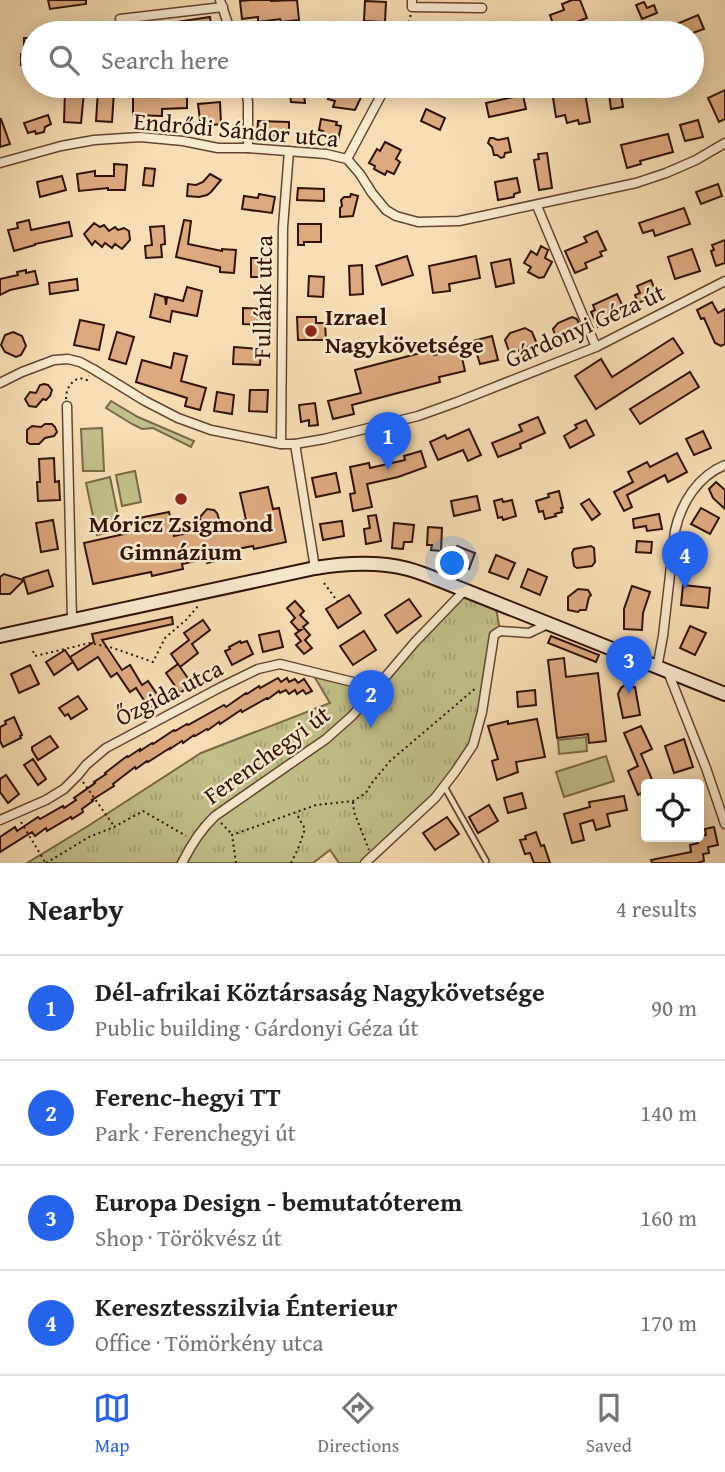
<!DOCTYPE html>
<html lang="en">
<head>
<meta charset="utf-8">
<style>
	body { margin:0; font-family:"Gentium Book Plus",serif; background:#f6f6f6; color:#202124 }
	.controls { position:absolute; right:21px; bottom:21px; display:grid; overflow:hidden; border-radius:7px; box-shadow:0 4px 18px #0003 }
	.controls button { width:63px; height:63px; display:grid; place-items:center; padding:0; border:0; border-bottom:2px solid #e0e0e0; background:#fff; color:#202124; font:35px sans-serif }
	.you { position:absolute; left:453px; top:564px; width:24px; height:24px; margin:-18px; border:5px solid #fff; border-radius:50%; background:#1a73e8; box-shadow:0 0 0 10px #1a73e833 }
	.badge { display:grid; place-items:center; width:46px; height:46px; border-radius:50%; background:#2563eb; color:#fff; font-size:23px; font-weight:700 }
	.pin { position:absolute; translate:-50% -58px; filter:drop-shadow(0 2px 4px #0008) }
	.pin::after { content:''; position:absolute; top:37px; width:24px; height:21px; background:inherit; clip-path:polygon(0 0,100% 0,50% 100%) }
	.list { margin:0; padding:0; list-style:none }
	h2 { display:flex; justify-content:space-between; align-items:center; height:91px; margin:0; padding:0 28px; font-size:30px }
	h2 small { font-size:23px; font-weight:400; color:#757577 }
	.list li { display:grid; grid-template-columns:46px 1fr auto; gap:21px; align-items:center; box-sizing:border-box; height:105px; padding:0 28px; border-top:2px solid #e0e0e0 }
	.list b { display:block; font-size:26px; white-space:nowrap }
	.list p { margin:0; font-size:23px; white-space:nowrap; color:#757577 }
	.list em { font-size:23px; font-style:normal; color:#757577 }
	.icon { flex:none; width:38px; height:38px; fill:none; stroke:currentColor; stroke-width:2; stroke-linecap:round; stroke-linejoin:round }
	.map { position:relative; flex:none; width:725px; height:863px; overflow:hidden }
	.search { position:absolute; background:#fff; box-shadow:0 4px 18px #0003; left:21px; right:21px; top:21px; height:77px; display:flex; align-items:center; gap:18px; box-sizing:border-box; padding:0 24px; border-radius:38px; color:#757577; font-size:26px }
	.sheet { height:511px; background:#fff }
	nav { display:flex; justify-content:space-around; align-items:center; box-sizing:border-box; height:98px; border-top:2px solid #e0e0e0; background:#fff; font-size:19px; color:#757577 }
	nav a { display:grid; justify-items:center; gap:4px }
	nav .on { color:#2563eb }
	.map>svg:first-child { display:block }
	.grass { fill:#c2c089; stroke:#7a6846; stroke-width:2 }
	.park { fill:url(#park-tufts); stroke:#7a6846; stroke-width:2 }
	.building { fill:#dda97f; stroke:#321104; stroke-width:2 }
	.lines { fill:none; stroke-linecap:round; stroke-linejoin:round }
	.lane-casing { stroke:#644430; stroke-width:8 }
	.street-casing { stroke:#644430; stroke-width:11 }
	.secondary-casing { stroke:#321104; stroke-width:16 }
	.path { stroke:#321104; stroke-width:2; stroke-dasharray:2 3.5; stroke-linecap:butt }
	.lane { stroke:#faeace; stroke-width:4.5 }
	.street { stroke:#faeace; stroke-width:8 }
	.secondary { stroke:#faeace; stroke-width:12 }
	.poi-dot { fill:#8f2418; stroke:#faeace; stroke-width:2.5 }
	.labels { text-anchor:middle; stroke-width:5; stroke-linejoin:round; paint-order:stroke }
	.street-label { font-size:24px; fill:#321104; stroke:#faeace }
	.poi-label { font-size:24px; font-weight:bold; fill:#321104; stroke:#faeace; text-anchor:start }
</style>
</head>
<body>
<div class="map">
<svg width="725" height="863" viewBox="0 0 725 863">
	<defs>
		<pattern id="park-tufts" width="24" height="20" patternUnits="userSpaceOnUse" patternTransform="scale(1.75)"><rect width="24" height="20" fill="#c2c089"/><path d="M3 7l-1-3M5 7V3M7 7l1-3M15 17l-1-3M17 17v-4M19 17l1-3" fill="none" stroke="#a7a475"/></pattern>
	</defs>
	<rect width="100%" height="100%" fill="#f8deb4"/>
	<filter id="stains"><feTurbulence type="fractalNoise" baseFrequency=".00286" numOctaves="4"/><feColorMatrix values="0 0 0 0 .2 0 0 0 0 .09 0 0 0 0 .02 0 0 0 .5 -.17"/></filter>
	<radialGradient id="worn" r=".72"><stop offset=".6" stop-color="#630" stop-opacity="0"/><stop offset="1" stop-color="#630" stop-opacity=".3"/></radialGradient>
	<g class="grass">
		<polygon points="111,401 138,417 194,441 191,447 153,428 142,429 132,424 106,408"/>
		<polygon points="102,428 104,471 83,471 81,429"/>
		<polygon points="135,471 141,502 122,506 116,475"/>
		<polygon points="110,477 121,530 97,535 86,483"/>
		<polygon points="586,737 587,751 559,754 558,740"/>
		<polygon points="606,756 614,781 564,797 556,772"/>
	</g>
	<polygon class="park" points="465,590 495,602 500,631 494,635 473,745 435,798 364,863 339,863 330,850 313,863 27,863 88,826 201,753 330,703 311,671 377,687"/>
	<g class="building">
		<polygon points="48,0 86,0 86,4 50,9"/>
		<polygon points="251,0 271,0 271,1 297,0 299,20 281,22 280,19 258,22 258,17 242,19 240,1"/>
		<polygon points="572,0 580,0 587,18 555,30 550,15 564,10 562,4"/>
		<polygon points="365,1 386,2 385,22 364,21"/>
		<polygon points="644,2 647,8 654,5 657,13 642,19 636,5"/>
		<polygon points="698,15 704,29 693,33 675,33 672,26"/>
		<polygon points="210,17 212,32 177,33 176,22"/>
		<polygon points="24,38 33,38 33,65 21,65 21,54 24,54"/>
		<polygon points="169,86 183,86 184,96 187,95 187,108 162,109 162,116 133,115 133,95 169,96"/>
		<polygon points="349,86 353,86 364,91 355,110 333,107 335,101 328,99 330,90 344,93"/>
		<polygon points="608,86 620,86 623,107 611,109"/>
		<polygon points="303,87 305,103 291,102 289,88"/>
		<polygon points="563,89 563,93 575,90 576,94 585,93 590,122 579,124 578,120 567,123 565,115 556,117 552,91"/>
		<polygon points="98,90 114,91 112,122 96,121"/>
		<polygon points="725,90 725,119 719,122 708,98"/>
		<polygon points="65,91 84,92 81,123 64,122"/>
		<polygon points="523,95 526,109 489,117 486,103"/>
		<polygon points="220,102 221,124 203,126 203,120 200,120 198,104"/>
		<polygon points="426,109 445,118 440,130 421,121"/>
		<polygon points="48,115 51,124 45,127 44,132 36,134 35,131 28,133 24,123"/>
		<polygon points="0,119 1,119 10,144 0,147"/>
		<polygon points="321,119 337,122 336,125 341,126 338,140 322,137 323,131 319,130"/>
		<polygon points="698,120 703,137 685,141 680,125"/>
		<polygon points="258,121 289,122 289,136 257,135"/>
		<polygon points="668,134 673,152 640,161 641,164 627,168 621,145"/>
		<polygon points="490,138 493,138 498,140 508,138 511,152 505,153 504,157 501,158 497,155 494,155 492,147 488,143"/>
		<polygon points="385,142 401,150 396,159 400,162 394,174 387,171 385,175 374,169 375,166 369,163 377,149 380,151"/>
		<polygon points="547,153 552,188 539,190 534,160 539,159 538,154"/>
		<polygon points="114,164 127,165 125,190 108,190 108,188 79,191 77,174 95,171 95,176 114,176"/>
		<polygon points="145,168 155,169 153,186 143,185"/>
		<polygon points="210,174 221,180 211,192 207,195 199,197 187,196 188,184 196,185 203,182"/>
		<polygon points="62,176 66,190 40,197 37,182"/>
		<polygon points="517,178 520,192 514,194 514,197 498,200 495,182"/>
		<polygon points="718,184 722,196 701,204 696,192"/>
		<polygon points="298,188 324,189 324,201 297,200"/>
		<polygon points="259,194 275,197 272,213 242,209 244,196 258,198"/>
		<polygon points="351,194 358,196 353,216 340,217 340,208 342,206 341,200 344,197 350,197"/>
		<polygon points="684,208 690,224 655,236 653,230 643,233 639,223"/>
		<polygon points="29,220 31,230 69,222 72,236 35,244 35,245 14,251 8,230 18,228 17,223"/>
		<polygon points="184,220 191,221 188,244 222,251 222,249 236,250 234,273 220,272 220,267 176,257"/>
		<polygon points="94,223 100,227 104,225 109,231 115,227 118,230 124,228 129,231 130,240 122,249 115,244 112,248 105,243 102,247 95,241 92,245 84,234"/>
		<polygon points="298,224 321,224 321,242 304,242 304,245 298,245"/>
		<polygon points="164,226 165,244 161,245 162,257 146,258 145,246 152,245 150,227"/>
		<polygon points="597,231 606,250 600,252 602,256 585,263 587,268 575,273 565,251 587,242 584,237"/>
		<polygon points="725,240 725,263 716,266 711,251 714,250 712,245"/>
		<polygon points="541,246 548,250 545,258 552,262 544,277 539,278 528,272 531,267 524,263 531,251 537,255"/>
		<polygon points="692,249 700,271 675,279 668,257"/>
		<polygon points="407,256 413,275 382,285 376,266"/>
		<polygon points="476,256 480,278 449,284 450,291 433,293 429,266"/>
		<polygon points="251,258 271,258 270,277 251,277"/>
		<polygon points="510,259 514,283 496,287 491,263"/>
		<polygon points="362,265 363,294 350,295 349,266"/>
		<polygon points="26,270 26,273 35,271 38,284 10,290 0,295 0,279 18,275 17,272"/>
		<polygon points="309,276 324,277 323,297 308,296"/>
		<polygon points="77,279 78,290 50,294 49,283"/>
		<polygon points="651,280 657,295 638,303 635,295 640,293 637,286"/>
		<polygon points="187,287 202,291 197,316 172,311 170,322 150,317 155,294 165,297 166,305 167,297 183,301"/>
		<polygon points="617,294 624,309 614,314 615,316 598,327 591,312 595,310 593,305"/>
		<polygon points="712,302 718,313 725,309 725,344 721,346 715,343 704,318 701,319 697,310"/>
		<polygon points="243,308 265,309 265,325 243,324"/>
		<polygon points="297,317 316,317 316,323 325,323 326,340 298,340"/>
		<polygon points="572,317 577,319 582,331 557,340 553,329 558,323"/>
		<polygon points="80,320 104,325 99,350 74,345"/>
		<polygon points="525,328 532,332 537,344 510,354 505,340 510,333"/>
		<polygon points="13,332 22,336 26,346 21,355 16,357 5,352 1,345 5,335"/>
		<polygon points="117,332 134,337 126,364 109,359"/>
		<polygon points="492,336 498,360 480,364 473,341"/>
		<polygon points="673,338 683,353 596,409 575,376 601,359 612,377"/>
		<polygon points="234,347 261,349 260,365 233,364"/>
		<polygon points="460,349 465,371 439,377 440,382 352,405 354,414 333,419 328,401 361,393 355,370 432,350 434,355"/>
		<polygon points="174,353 187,356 181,381 206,388 200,410 185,406 187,398 136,382 142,360 171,368"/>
		<polygon points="690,372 699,387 640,424 630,409"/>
		<polygon points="44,384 48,385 52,390 50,396 46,400 43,399 36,407 29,406 25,399 30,392 36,393 40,385"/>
		<polygon points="250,390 268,390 267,412 249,411"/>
		<polygon points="217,392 234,395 232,414 214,411"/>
		<polygon points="315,403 318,425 309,426 309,420 301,422 299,405"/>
		<polygon points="538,417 545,433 520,444 521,448 498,457 492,443 522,431 519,425"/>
		<polygon points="586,420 594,435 570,448 564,436 577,428 575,425"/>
		<polygon points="45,424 52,424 55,427 57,432 54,436 45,438 39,444 30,444 27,442 27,430 32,426 41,427"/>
		<polygon points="469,429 481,455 468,461 463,450 438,460 430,442 445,435 447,439"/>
		<polygon points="703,431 711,448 694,455 686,439"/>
		<polygon points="421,451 426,467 398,477 367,484 372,507 353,511 350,494 355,493 350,467 369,463 370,468 405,460 404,456"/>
		<polygon points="677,453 687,472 668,482 665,475 627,495 632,507 624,511 614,492 633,482 628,472 647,462 650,467"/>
		<polygon points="54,458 55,482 59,481 60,500 38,501 37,482 40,482 39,459"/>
		<polygon points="336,473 340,492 316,497 312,478"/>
		<polygon points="716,482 725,490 725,509 713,498 709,489"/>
		<polygon points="268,487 273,509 279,508 286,542 254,549 253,546 227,551 229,558 207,563 206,559 182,564 183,569 152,576 151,572 93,584 84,543 142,530 139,518 169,512 174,536 201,530 200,517 207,509 214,510 217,513 221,525 246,520 240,493"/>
		<polygon points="559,491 563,508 561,508 562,512 555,514 556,516 545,519 543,511 539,512 536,501 549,497 548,494"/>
		<polygon points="477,496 480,510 454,516 451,501"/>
		<polygon points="502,499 503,502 512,500 516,516 503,520 502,517 498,518 494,501"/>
		<polygon points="589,499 600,514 592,520 581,504"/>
		<polygon points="701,508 719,518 710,534 691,524"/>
		<polygon points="659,514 662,529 647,531 646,526 634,528 633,519"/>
		<polygon points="376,515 381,541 366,544 364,529 370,528 368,516"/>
		<polygon points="53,520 58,549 41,552 36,523"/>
		<polygon points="342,521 344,536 323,540 320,524"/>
		<polygon points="394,523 414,525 412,542 404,542 403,549 392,548"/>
		<polygon points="428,527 442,528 441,551 431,550 432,545 427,545"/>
		<polygon points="637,541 652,542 651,553 636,552"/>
		<polygon points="457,546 475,553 469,569 451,562"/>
		<polygon points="591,546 594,548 595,562 592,566 577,568 574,566 572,553 574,549"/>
		<polygon points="496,555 515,563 508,579 489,572"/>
		<polygon points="528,569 547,577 540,595 521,587"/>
		<polygon points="48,570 53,586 28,594 24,580 10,594 0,594 0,577 4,574 23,580 23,578"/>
		<polygon points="683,585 710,588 708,608 681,605"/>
		<polygon points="632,586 650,592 643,613 642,630 624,629 624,609"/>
		<polygon points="578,589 588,590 591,595 589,597 586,610 580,610 578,612 568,610 568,597"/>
		<polygon points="349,595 361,613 338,628 326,609"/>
		<polygon points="409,599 421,616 397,633 385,615"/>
		<polygon points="295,601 304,611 300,615 308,623 303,627 310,635 305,640 312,648 304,654 296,645 301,641 295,634 301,630 298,630 291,622 295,618 287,608"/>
		<polygon points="172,617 173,624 102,640 122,670 130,665 142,685 148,681 161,700 149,708 136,688 130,692 117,673 111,677 98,657 78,670 70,657 94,642 92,634"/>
		<polygon points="203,620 210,630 192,644 198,653 180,667 171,654 189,640 184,633"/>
		<polygon points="690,626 706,633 695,655 680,648"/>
		<polygon points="279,631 283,647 263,652 259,635"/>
		<polygon points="364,631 376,650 353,665 340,646"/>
		<polygon points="551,636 599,655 596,662 548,643"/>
		<polygon points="240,641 241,643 247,641 253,654 232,665 225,651 230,649 229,647"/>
		<polygon points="65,650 73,662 54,675 46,662"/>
		<polygon points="564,658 566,677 598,673 606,741 589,743 588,734 557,738 548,660"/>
		<polygon points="178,664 192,684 180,693 166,673"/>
		<polygon points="30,665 39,684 19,693 11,674"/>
		<polygon points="278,678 281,682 287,678 289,682 295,679 298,683 304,679 312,691 306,694 303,690 297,694 295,690 289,694 286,690 280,693 279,691 268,699 267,698 242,712 241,710 220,724 219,722 208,730 207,729 195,736 194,735 183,743 182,741 170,749 170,748 148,762 147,761 136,769 135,767 113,784 114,786 92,800 93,801 82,809 83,812 72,819 71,817 47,831 46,828 35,836 32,832 0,852 0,837 15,827 17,831 38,817 40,819 63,806 64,808 76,800 74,798 95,783 94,782 106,774 105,773 127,756 128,757 140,749 140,751 152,743 153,744 174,730 175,731 187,724 188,725 224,705 226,707 246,693 247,694 259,686 260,688"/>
		<polygon points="625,685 629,688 635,687 640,715 623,718 618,694 621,688"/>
		<polygon points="535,690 536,705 518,707 517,692"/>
		<polygon points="78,696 87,709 71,719 68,714 65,716 59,708"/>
		<polygon points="14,717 22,735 20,736 21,738 3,747 0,741 0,727 6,724 5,721"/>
		<polygon points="537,719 545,757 516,762 518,772 497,780 492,761 498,759 488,726 508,721 508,724"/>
		<polygon points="641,726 652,749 641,754 654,784 646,784 646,791 638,795 628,771 638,766 624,733"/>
		<polygon points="50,736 58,747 38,760 32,750 32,747"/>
		<polygon points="684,739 693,767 674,773 665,746"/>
		<polygon points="33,759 46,779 38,785 24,765"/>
		<polygon points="6,775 19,794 8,803 0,792 0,779"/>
		<polygon points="522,793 526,808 508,813 504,798"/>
		<polygon points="624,796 627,810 607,814 610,826 596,830 593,820 580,824 584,840 572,843 564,814 590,807 589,802"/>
		<polygon points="489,805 498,821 478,833 469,817"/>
		<polygon points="447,817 459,834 435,850 423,833"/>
		<polygon points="714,827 718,845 708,847 709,853 703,854 704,861 697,863 652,863 651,860 691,852 690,845 698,843 696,837 706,835 705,829"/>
		<polygon points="536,832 541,846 544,845 550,863 534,863 530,853 525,854 520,840 526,839 525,836"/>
	</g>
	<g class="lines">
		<g class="lane-casing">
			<polyline id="lane" points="444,786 486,861"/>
		</g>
		<g class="street-casing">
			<g id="street">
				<polyline points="220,0 231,33"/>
				<polyline points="412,0 412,7 482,8"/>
				<polyline points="120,19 223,7"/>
				<polyline points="246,86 248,103 248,148"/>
				<polyline points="347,159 386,86"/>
				<polyline points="0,163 61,146 94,140 140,137 183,141 218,148 248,148 326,154 347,159 360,174 372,193 386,210 396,216 418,222 459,221 636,183 666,173 696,160 725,143"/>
				<polyline points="537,206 596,347"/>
				<polyline points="0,383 22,372 54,360 68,359 80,362 93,369 145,401 178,418 211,430 281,444 295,444 324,439 418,416 457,402 596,347 725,281"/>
				<polyline points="67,406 72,620"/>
				<polyline points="281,444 283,227 289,151"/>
				<polyline points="295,444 315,568"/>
				<path d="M657,668L663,636L675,531C681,503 698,476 725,465"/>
				<polyline points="668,672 706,768 725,824"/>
				<polyline points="0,820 46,800 64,789 78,775 86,765 106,748 221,687 258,669 280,664 377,688"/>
				<path d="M182,863C191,845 200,830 215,816L326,739L353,715L415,642L465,590"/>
				<polyline points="365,863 435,798 455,772 473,745 482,712 494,635 500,631 529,633 548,624"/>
			</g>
		</g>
		<g class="secondary-casing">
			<path id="secondary" d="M0,636L315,568C346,563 377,561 408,569C419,572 429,576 439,580L725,694"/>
		</g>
		<g class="path">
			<polyline points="406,33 411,14"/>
			<path d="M66,399C66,390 70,381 80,378L87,380L89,376"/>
			<polyline points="324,583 338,602"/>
			<polyline points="33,651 35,656 90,643 113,648 153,662 165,638 186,620 199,605"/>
			<polyline points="83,782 114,826"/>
			<polyline points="353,802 354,812 369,850"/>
			<polyline points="21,822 45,862"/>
			<polyline points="221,823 232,834"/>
			<polyline points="46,863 89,837 114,827 143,811 186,836"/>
			<polyline points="236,863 232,835 316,805 353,801 366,793 371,784 390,761 477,687"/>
			<polyline points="291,863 298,849 305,829 296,813"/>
		</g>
		<use href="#lane" class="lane"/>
		<use href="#street" class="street"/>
		<use href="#secondary" class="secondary"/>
	</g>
	<g class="poi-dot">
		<circle cx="311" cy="331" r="7"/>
		<circle cx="181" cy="499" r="7"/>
	</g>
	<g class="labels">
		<g class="street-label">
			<text transform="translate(236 130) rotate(5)" y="8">Endrődi Sándor utca</text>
			<text transform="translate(263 297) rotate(-89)" y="8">Fullánk utca</text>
			<text transform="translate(585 326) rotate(-24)" y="8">Gárdonyi Géza út</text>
			<text transform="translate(169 693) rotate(-27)" y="8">Őzgida utca</text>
			<text transform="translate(267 755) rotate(-36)" y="8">Ferenchegyi út</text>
		</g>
		<g class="poi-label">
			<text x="325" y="325">Izrael<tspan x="325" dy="28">Nagykövetsége</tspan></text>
			<text x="181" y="532" text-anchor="middle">Móricz Zsigmond<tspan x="181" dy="28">Gimnázium</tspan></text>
		</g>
	</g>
	<rect width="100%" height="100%" filter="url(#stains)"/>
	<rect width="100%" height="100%" fill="url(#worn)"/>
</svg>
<div class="controls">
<button><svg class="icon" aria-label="locate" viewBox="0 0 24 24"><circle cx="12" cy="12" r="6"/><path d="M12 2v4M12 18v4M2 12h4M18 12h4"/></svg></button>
</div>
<div class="you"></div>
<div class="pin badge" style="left:388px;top:470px">1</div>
<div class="pin badge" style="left:371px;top:728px">2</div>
<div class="pin badge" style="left:629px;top:694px">3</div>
<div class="pin badge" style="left:685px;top:589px">4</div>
<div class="search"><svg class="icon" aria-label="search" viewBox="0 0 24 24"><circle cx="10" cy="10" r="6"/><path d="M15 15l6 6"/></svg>Search here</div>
</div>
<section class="sheet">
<h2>Nearby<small>4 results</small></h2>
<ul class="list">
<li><span class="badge">1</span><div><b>Dél-afrikai Köztársaság Nagykövetsége</b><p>Public building · Gárdonyi Géza út</p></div><em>90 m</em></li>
<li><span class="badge">2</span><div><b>Ferenc-hegyi TT</b><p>Park · Ferenchegyi út</p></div><em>140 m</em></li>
<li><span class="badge">3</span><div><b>Europa Design - bemutatóterem</b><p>Shop · Törökvész út</p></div><em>160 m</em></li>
<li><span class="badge">4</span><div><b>Keresztesszilvia Énterieur</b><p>Office · Tömörkény utca</p></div><em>170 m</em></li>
</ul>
</section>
<nav>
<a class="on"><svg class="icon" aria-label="map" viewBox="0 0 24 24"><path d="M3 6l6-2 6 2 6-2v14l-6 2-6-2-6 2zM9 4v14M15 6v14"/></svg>Map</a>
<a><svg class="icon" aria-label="directions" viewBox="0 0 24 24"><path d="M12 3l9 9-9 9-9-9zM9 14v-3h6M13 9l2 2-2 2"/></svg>Directions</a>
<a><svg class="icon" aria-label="saved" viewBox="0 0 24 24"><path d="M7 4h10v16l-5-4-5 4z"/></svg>Saved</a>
</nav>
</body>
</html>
